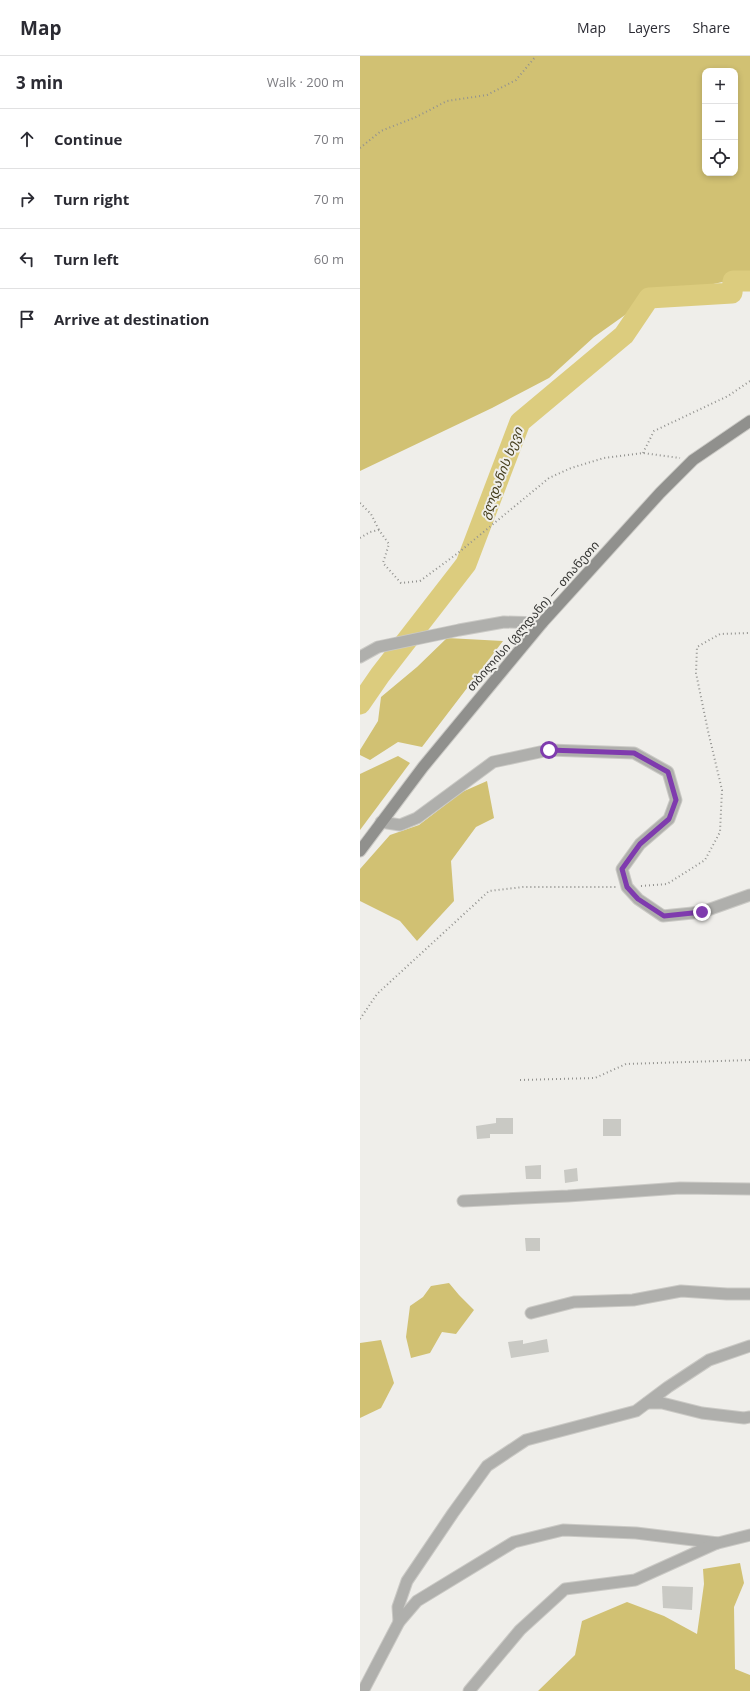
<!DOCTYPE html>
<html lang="en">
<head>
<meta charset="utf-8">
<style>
	body { margin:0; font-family:"Open Sans","Noto Sans Georgian",sans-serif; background:#f2f2f3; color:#2b2b33 }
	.controls { position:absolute; right:12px; top:12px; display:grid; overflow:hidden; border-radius:8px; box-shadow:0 2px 6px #0003 }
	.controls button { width:36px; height:36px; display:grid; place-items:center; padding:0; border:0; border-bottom:1px solid #e1e1e2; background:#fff; color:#2b2b33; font:20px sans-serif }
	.stop { position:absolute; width:12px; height:12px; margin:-9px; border:3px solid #7f3bae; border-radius:50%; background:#fff }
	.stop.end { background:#7f3bae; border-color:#fff; box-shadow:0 1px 4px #0008 }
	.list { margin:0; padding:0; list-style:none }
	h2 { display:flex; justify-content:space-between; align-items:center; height:52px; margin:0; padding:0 16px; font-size:17px }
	h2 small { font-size:13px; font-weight:400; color:#7c7c81 }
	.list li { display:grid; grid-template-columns:26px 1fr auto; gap:12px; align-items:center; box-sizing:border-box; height:60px; padding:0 16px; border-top:1px solid #e1e1e2 }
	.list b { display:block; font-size:15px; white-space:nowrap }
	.list em { font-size:13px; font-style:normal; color:#7c7c81 }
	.icon { flex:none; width:22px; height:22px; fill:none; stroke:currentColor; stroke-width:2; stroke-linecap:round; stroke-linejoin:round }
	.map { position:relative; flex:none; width:390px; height:1635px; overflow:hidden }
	header { display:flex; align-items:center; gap:24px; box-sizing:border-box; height:56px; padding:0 20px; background:#fff; border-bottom:1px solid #e1e1e2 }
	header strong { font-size:19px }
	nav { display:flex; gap:22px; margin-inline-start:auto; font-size:14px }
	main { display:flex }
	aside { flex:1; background:#fff }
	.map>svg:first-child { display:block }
	.forest { fill:#d1c173; fill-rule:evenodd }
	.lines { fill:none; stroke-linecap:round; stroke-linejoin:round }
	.river { stroke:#dccc7e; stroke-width:21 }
	.building { fill:#c9c9c4 }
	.minor-casing { stroke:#cac9c5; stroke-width:13 }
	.secondary-casing { stroke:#cac9c5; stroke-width:13 }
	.path { stroke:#92928f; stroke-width:2; stroke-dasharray:1 3; stroke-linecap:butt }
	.minor { stroke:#afafac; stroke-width:11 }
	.secondary { stroke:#90908d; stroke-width:11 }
	.route { stroke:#7f3bae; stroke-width:5 }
	.labels { text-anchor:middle; stroke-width:4; stroke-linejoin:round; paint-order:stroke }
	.street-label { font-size:12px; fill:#353533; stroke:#efeeea }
	.water-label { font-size:13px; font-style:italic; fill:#443d1b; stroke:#efeeea }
</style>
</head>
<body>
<header>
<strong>Map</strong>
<nav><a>Map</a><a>Layers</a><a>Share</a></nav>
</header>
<main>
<aside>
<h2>3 min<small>Walk · 200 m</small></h2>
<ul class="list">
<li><svg class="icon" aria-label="ahead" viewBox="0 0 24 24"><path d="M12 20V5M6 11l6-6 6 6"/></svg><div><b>Continue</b></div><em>70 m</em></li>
<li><svg class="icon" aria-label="right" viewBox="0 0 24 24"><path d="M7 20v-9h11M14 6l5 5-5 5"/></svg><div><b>Turn right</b></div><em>70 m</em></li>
<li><svg class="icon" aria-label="left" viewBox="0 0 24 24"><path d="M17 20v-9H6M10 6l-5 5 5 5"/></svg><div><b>Turn left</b></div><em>60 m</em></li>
<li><svg class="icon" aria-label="arrive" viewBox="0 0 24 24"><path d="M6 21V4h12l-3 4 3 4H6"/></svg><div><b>Arrive at destination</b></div></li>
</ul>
</aside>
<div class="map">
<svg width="390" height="1635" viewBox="0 0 390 1635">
	<rect width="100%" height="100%" fill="#efeeea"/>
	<g class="forest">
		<path d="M0,0H390V220L289,242L234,281L189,322L132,352L0,415ZM345,15H375V117H345Z"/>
		<polygon points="87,582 143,585 62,691 38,686 10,704 0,699 0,694 18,665 21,641 57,611"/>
		<polygon points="38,700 50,707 0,774 0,718"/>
		<polygon points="127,725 134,762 116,771 91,805 94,845 57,885 40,865 0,845 0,813 30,779 59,769 102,736"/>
		<polygon points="89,1227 99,1239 114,1254 96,1278 82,1276 70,1297 51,1302 46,1281 50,1250 63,1241 71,1230"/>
		<polygon points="21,1284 34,1327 21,1352 0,1362 0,1287"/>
		<polygon points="380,1507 384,1527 374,1551 375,1613 390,1619 390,1635 178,1635 215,1599 222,1565 267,1546 304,1560 337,1578 344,1528 343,1513"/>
	</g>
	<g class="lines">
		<polyline class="river" points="0,648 20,619 106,508 160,366 264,279 289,242 372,237 373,225 390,225"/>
	</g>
	<g class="building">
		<polygon points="136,1062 153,1062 153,1078 130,1078 130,1082 117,1083 116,1070 136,1067"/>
		<rect x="243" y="1063" width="18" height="17"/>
		<polygon points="181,1109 181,1123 166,1123 165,1110"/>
		<polygon points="217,1112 218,1125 205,1127 204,1114"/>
		<polygon points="165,1182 180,1182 180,1195 166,1195"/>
		<polygon points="187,1283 189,1296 151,1302 148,1286 163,1284 163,1288"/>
		<polygon points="302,1530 333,1531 332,1554 303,1552"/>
	</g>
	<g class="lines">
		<g class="minor-casing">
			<g id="minor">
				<polyline points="0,601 18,591 99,574 144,566 182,567"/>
				<polyline points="21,766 40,769 57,762 133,706 189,694 274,697 308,716 316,744 309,763 280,788 262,813 267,831 278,843 303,860 342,856 390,839"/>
				<polyline points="103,1145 208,1140 320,1132 390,1133"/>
				<polyline points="171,1257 214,1246 273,1244 321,1235 367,1238 390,1238"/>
				<polyline points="287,1347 302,1347 342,1357 384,1362 390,1361"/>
				<polyline points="39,1566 38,1551 47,1525 93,1457 127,1410 166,1384 276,1355 308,1331 349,1304 390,1290"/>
				<polyline points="3,1635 39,1566 57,1545 154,1486 203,1474 276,1477 358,1487 390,1479"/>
				<polyline points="109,1635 160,1574 205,1533 275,1524 357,1487"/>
			</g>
		</g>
		<g class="secondary-casing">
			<polyline id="secondary" points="0,795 63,711 182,567 300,437 333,404 390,365"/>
		</g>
		<g class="path">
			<polyline points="0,92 21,75 56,61 87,45 127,39 156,24 176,0"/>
			<polyline points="283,397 294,375 368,340 390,325"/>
			<polyline points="0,447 11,458 19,474"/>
			<polyline points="0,482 10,476 19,474 29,488 23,507 41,527 60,525 98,497 189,422 211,412 244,402 283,397 320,402"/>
			<polyline points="281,830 307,828 345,804 360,776 362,734 348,675 336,617 337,591 360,578 390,577"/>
			<polyline points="0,963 17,938 129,835 163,831 257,831"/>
			<polyline points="160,1024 235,1022 266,1008 390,1004"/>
		</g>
		<use href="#minor" class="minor"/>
		<use href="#secondary" class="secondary"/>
	</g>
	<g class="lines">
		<polyline class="route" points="189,694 274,697 308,716 316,744 309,763 280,788 262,813 267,831 278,843 304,860 342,856"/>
	</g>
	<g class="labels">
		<g class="street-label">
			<text transform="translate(173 560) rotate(-49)" y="4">თბილისი (გლდანი) — თიანეთი</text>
		</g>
		<g class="water-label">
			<text transform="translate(141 417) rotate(-69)" y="5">გლდანის ხევი</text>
		</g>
	</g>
</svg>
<div class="controls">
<button>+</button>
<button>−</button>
<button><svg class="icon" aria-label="locate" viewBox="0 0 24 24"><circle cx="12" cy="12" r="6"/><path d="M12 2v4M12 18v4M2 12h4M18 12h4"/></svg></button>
</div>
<div class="stop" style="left:189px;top:694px"></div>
<div class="stop end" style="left:342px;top:856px"></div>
</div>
</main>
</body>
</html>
